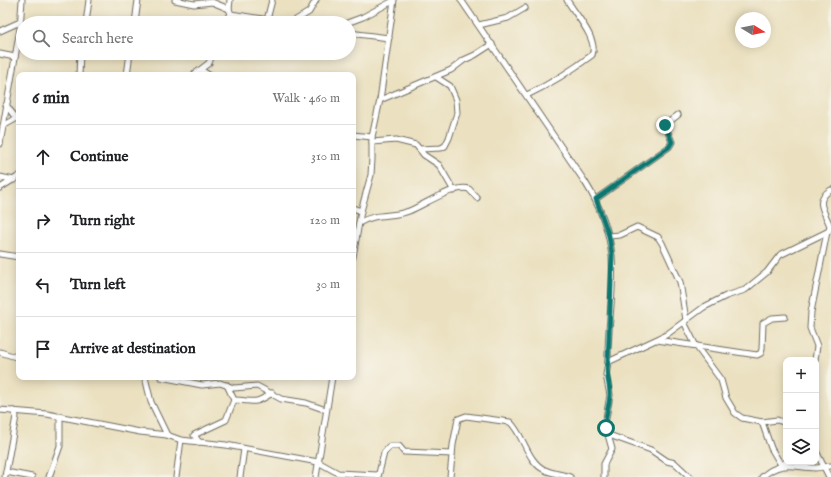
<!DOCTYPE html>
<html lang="en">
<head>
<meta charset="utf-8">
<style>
	body { margin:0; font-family:"IM FELL English",serif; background:#f6f6f6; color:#202124 }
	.controls { position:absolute; right:12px; bottom:12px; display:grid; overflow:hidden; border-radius:8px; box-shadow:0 2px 10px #0003 }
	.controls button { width:36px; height:36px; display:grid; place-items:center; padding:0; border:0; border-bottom:1px solid #e0e0e0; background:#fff; color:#202124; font:20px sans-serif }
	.compass { position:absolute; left:735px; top:12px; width:36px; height:36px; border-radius:50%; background:#fff; box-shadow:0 2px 10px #0003; rotate:100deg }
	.stop { position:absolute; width:12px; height:12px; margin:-9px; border:3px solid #0f766e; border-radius:50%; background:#fff }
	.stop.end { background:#0f766e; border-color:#fff; box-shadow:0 1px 4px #0008 }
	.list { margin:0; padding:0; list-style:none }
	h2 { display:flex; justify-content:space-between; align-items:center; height:52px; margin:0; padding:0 16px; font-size:17px }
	h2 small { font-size:13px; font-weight:400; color:#757577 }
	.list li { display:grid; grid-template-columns:26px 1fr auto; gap:12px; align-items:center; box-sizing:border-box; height:64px; padding:0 16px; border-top:1px solid #e0e0e0 }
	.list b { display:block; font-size:15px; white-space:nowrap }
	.list em { font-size:13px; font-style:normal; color:#757577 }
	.icon { flex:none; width:22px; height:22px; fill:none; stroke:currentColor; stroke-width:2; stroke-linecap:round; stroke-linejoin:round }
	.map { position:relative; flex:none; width:831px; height:477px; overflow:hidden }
	.search { position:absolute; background:#fff; box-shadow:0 2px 10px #0003; left:16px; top:16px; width:340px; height:44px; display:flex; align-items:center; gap:10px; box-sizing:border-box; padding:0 14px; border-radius:22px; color:#757577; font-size:15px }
	.panel { position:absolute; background:#fff; box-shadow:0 2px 10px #0003; left:16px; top:72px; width:340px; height:308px; border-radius:8px }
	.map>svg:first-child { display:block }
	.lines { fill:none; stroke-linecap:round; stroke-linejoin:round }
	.street-casing { stroke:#6e6b60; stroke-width:7 }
	.street { stroke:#fff; stroke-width:5 }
	.route { stroke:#0f766e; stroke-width:5 }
</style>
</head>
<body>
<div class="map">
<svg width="831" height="477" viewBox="0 0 831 477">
	<rect width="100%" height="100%" fill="#f7f3e8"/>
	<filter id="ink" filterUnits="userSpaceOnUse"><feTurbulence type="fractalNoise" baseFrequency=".025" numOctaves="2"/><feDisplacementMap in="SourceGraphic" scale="8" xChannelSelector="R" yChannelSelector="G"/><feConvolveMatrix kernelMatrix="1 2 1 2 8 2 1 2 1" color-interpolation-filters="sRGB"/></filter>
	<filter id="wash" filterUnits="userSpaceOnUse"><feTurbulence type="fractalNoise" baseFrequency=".012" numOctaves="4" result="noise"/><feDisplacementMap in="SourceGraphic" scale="16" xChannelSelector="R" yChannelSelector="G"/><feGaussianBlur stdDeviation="0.9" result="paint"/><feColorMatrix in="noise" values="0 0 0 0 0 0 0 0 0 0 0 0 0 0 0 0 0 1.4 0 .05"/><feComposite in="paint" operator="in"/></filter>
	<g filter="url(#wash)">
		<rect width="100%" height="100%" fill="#ebe1c1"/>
	</g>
	<g filter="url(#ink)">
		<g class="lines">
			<g class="street-casing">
				<g id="street">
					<polyline points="175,0 194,4 212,2 229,9 231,14 288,23"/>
					<path d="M461,0L585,182C599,204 609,230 612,256C615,291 607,327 608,362L606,375L610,395L605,424L612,449L604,464V477"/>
					<polyline points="229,9 230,0"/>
					<polyline points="267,20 272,0"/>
					<polyline points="86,23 89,0"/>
					<polyline points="135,23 138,0"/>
					<polyline points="225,23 231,14"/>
					<polyline points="291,23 309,12 316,0"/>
					<polyline points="347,23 363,17 393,1"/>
					<polyline points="479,25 508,18 525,8"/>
					<polyline points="0,31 20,22"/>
					<polyline points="349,33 389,38"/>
					<polyline points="0,54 15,57"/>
					<polyline points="201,70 209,75"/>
					<polyline points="79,75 80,53"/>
					<polyline points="127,75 130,53"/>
					<polyline points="193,75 209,63 213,53"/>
					<path d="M527,95C550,84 571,71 592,55C599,40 575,14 567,0"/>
					<polyline points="380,100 451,70 464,60 475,55 492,44"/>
					<polyline points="6,105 16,118"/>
					<polyline points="3,126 19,117"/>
					<polyline points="353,135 372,137"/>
					<polyline points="372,142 396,140 416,145 424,155 439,165 454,191"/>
					<polyline points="0,144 20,29 22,0"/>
					<polyline points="420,149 441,148 445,146 449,138 457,113 456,100 450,86 436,77"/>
					<polyline points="0,177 14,180"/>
					<polyline points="0,188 19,176"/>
					<polyline points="596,199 669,147 672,142 665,125 678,115"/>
					<polyline points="353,208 361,211"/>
					<path d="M359,223C377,212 391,218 409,211C424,205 455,184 469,189L477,198"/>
					<polyline points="609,236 620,235 637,227 658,237 662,243 680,282 686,320"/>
					<polyline points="0,254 19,257"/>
					<polyline points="353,257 361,211 371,175 372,159 372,137 380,100 394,0"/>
					<polyline points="684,322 696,346 721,380 726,398 735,413 742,418 762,422 777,420 786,423"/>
					<polyline points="657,340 757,355 761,353 762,349 763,323 772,318 785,317"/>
					<polyline points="0,352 19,358"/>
					<polyline points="815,360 817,346 810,328 811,312 827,232"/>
					<path d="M608,362L666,335L704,307L726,296L745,290L767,272L780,255L829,231L830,226C825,212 813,200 831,190"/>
					<polyline points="145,377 151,402 167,435"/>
					<polyline points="161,377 202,385 220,383 234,388 257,386 281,399 306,403 326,410"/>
					<polyline points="227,385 234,400"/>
					<polyline points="0,410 47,414 140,432 167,435 181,440 226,445 318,462 338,473 378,475"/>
					<polyline points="762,422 771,448 781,465 786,462"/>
					<polyline points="609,435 651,450 667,461 675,463 690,477"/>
					<path d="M199,442L194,435L226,420L234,400C253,400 253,406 272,393"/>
					<polyline points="816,451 829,477"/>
					<polyline points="6,472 32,477"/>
					<polyline points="5,477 15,422 16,416 13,411"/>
					<polyline points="49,477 60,446 60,416"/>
					<polyline points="176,477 181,440"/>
					<polyline points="240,477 244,449"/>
					<polyline points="316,477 332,377"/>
					<polyline points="378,477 384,453 390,446 399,446 404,452 452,454"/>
					<path d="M450,477L453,445L458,419L466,416L510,422C524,435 527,462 545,470C553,474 562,474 570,477"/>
					<path d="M762,477C781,460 793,467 815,468C821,468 826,466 831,466"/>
				</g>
			</g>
			<use href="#street" class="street"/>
		</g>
	</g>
	<g class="lines" filter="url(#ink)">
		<path class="route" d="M606,428C604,416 610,405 610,394C610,381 605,376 608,362L612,255L609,236L596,199L669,147L672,142L665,125"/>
	</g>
</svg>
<div class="controls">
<button>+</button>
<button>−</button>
<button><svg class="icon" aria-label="layers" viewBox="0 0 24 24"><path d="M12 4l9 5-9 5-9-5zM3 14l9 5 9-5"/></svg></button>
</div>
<svg class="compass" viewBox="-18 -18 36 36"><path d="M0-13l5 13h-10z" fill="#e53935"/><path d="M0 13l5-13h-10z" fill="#757577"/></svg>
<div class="stop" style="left:606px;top:428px"></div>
<div class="stop end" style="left:665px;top:125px"></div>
<div class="search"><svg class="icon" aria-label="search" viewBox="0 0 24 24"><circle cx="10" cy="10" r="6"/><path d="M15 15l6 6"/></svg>Search here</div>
<section class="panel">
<h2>6 min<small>Walk · 460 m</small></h2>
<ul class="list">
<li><svg class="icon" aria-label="ahead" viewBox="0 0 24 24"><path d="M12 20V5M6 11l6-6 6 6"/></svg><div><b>Continue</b></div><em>310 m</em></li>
<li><svg class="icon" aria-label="right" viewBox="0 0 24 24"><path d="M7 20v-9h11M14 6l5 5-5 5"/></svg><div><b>Turn right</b></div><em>120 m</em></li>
<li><svg class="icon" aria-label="left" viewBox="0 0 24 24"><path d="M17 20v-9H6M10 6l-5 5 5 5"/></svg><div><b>Turn left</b></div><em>30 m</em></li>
<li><svg class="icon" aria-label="arrive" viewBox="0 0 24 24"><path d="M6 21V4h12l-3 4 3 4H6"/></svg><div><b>Arrive at destination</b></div></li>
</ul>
</section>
</div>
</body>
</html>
